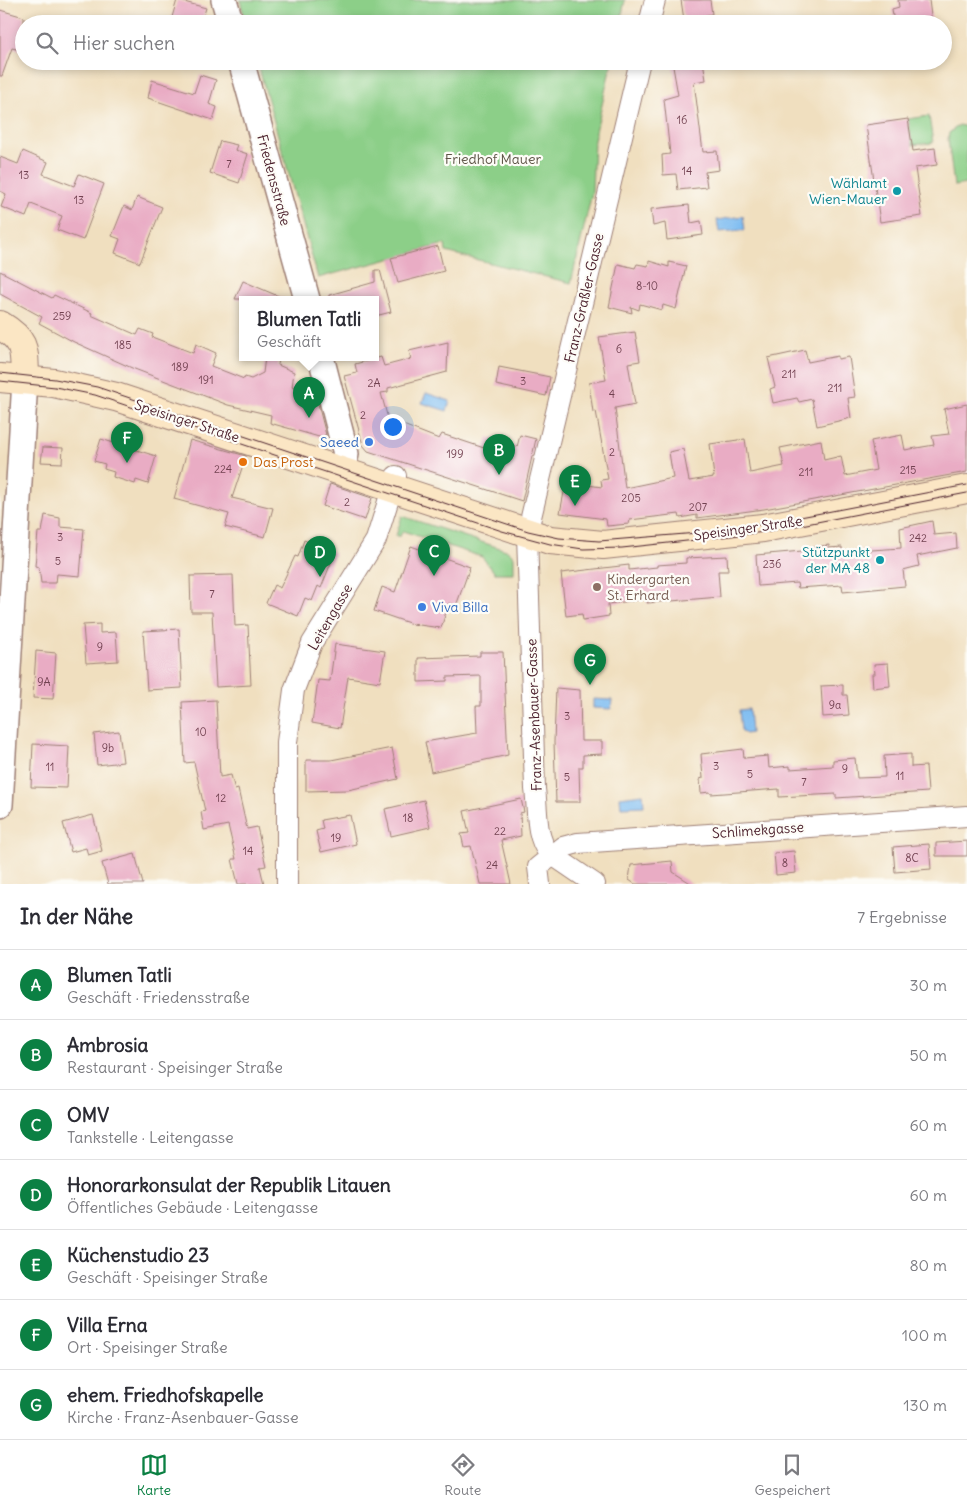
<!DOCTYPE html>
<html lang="de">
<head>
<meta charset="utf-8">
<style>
	body { margin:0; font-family:Delius,sans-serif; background:#f7f7f7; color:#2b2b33 }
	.you { position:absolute; left:392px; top:426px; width:18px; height:18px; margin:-12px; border:4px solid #fff; border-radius:50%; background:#1a73e8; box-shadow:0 0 0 8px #1a73e833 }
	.badge { display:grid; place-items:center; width:32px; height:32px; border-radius:50%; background:#0b8043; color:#fff; font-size:16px; font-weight:700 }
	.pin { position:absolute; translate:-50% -41px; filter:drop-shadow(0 1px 2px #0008) }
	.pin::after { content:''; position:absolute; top:26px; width:18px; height:15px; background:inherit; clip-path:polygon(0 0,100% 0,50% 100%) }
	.popup { position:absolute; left:239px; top:296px; width:140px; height:65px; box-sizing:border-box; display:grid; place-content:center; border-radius:0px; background:#fff; filter:drop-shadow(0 1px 4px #0005); font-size:16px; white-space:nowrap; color:#7c7c81 }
	.popup b { font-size:19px; color:#2b2b33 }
	.popup::after { content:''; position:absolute; left:50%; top:100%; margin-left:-10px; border:10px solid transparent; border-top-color:#fff }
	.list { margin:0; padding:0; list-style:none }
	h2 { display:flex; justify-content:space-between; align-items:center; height:65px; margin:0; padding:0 20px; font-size:21px }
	h2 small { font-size:16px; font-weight:400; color:#7c7c81 }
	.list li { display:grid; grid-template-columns:32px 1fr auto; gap:15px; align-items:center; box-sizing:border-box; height:70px; padding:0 20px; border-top:1px solid #e1e1e2 }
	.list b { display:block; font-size:19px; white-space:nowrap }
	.list p { margin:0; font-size:16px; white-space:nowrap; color:#7c7c81 }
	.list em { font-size:16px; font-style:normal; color:#7c7c81 }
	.icon { flex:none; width:28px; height:28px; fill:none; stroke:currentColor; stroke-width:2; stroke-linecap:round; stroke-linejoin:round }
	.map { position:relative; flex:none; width:967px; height:884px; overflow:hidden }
	.search { position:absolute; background:#fff; box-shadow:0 2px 8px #0003; left:15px; right:15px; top:15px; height:55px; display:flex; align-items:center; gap:12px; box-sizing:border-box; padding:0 18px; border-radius:28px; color:#7c7c81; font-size:19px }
	.sheet { height:555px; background:#fff }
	nav { display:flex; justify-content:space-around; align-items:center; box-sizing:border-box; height:70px; border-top:1px solid #e1e1e2; background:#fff; font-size:14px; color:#7c7c81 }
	nav a { display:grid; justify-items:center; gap:2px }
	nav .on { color:#0b8043 }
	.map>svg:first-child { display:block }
	.green { fill:#8ccf88; stroke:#6b775a }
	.water { fill:#7dbcf1; stroke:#646e8e }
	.building { fill:#e9acc4 }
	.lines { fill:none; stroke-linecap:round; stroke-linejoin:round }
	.minor-casing { stroke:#9d7f75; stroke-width:22 }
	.tertiary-casing { stroke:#9d7f75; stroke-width:28 }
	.secondary-casing { stroke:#9d7f75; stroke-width:30 }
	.minor { stroke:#fff; stroke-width:20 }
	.tertiary { stroke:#fff; stroke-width:25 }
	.secondary { stroke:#fbe6c4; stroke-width:28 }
	.tram { stroke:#4a1f2b; stroke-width:1 }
	.culture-dot { fill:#0f9aa8; stroke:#fdfcf7; stroke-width:2 }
	.shop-dot { fill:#3f7fe0; stroke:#fdfcf7; stroke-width:2 }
	.food-dot { fill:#e8710a; stroke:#fdfcf7; stroke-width:2 }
	.education-dot { fill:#8d6e63; stroke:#fdfcf7; stroke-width:2 }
	.labels { text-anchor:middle; stroke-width:4.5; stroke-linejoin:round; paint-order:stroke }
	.number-label { font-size:11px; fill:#724251 }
	.park-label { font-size:14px; fill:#5e5447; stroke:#fdfcf7 }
	.street-label { font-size:14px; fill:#4a1f2b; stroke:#fdfcf7 }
	.culture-label { font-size:14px; fill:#0d838f; stroke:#fdfcf7; text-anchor:end }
	.shop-label { font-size:14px; fill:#366cbe; stroke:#fdfcf7; text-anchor:end }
	.food-label { font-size:14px; fill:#c56008; stroke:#fdfcf7; text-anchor:start }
	.education-label { font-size:14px; fill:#785e54; stroke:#fdfcf7; text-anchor:start }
</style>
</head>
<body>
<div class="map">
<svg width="967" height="884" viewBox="0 0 967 884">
	<rect width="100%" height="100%" fill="#fdfcf7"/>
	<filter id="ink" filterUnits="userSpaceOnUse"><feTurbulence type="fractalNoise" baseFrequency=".02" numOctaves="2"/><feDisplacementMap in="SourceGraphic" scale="10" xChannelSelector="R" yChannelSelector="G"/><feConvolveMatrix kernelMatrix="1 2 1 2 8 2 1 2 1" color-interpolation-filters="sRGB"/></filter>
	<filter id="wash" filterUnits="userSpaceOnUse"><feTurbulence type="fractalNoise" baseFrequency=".0096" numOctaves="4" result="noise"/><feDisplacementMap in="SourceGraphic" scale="20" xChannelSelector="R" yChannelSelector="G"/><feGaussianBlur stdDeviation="1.12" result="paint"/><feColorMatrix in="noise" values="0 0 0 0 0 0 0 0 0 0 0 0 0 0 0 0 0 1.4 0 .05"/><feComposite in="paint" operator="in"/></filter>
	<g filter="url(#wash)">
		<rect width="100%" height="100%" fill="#f0dfbf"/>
		<g class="green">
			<polygon points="240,0 625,0 620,24 246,24"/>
			<polygon points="257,61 612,61 594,140 592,193 571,283 446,252 445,244 318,278"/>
			<polygon points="929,116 933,143 912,145 908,119"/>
			<polygon points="959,125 967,127 967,188 966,184 954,186 948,139 949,133"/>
			<polygon points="402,516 509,551 514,557 514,573 495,573 482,557 403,531 400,536 396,536"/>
		</g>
		<g class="water">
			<polygon points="743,216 745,230 719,232 717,220"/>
			<polygon points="426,393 450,401 447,411 422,403"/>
			<polygon points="593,699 612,700 611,709 593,708"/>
			<polygon points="749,709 751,733 745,734 741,730 739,710"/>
			<polygon points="643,794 644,806 621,807 620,797"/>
		</g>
		<g id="blocks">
			<g class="building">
				<polygon points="177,0 206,8 201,24 170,24"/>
				<polygon points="681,0 710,0 712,14 684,20"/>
				<polygon points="898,0 929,0 932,24 894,24 892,9 899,7"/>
				<polygon points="0,10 24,17 24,51 12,48 2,76 0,76"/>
				<polygon points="672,61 703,61 706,80 694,82 703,152 717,151 719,170 705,172 707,187 678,190 676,174 663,175 662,155 670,154 664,99 678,95"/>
				<polygon points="200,75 216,80 209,104 217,107 213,120 148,98 152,80 194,93"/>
				<polygon points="908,119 913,151 935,148 937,165 915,168 922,216 880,222 866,125"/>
				<polygon points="220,141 237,145 235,150 248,154 239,183 210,173"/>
				<polygon points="23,151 48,162 43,174 74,186 79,174 104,184 83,240 57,230 62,216 31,204 26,217 1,207 6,194 0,191 0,157 18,164"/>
				<polygon points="137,197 162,207 140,263 115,253 120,239 112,236 124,206 132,210"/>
				<polygon points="689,205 691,223 701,221 703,235 667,240 665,223 653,226 651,209"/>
				<polygon points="438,246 444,271 398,283 391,258"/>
				<polygon points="649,261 669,267 669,262 686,266 676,309 663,305 662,310 640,304 639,310 631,307 632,313 609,307 618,264 635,268 637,264 648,266"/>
				<polygon points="375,270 380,270 391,312 375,316 375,299 329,299 329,295 375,282"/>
				<polygon points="0,271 52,298 54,295 92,313 91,315 137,335 140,329 153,334 152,337 193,353 196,344 216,353 211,366 244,379 245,377 251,379 263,373 265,357 279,359 278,365 294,372 292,387 313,385 326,435 319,437 270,423 271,415 228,405 132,368 74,342 39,323 42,317 0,294"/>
				<polygon points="243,281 285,299 235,299"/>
				<polygon points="635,332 640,361 628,363 635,404 615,408 625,488 673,478 669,452 683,449 689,481 714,477 710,444 745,439 750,473 784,466 780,448 821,440 824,460 841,456 845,476 876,470 871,441 902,435 905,450 934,445 932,436 949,434 944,409 967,404 967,472 764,509 697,518 697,515 680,518 679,514 630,520 629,524 607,526 606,519 560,513 566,482 602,487 601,480 608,479 596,411 593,412 589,383 606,380 599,337"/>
				<polygon points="448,342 447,372 388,388 388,392 381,393 388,419 439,439 442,434 484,448 488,437 517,447 520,435 536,439 522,501 368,451 363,445 344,376 357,373 355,364 381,357 384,366 411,359 409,351"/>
				<polygon points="805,350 808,362 838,356 838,359 849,357 855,397 848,398 851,418 817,426 812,399 799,402 797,398 773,403 770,389 775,387 768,358"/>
				<polygon points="499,367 550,377 546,396 496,385"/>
				<polygon points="101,439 156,456 148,484 136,480 135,484 113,477 114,472 104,469 105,464 94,461"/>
				<polygon points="190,440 246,456 232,498 273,508 265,537 225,527 229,514 174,499"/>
				<polygon points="43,447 63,448 62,463 41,462"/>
				<polygon points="330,484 372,498 365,520 323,506"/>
				<polygon points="45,515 60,518 60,527 84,529 80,576 57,574 56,583 41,583 39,567 35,566 38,532 42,532"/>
				<polygon points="932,521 934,535 956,533 957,548 917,556 919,566 903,570 905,586 843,592 842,585 798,588 797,583 758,586 756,555 814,550 814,547 829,545 829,548 842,547 842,552 901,548 900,528"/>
				<polygon points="304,540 335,553 321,588 318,586 312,601 305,598 298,616 266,603 274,585 280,588 295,556 298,557"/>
				<polygon points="411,546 470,567 456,606 449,603 441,628 412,624 374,611 382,587 395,592"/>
				<polygon points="727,556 728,571 718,571 720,597 647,603 647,599 608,604 609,616 583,620 582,614 566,616 561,573 629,565 629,570 657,567 657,565 686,563 686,558"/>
				<polygon points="233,575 235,626 248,625 251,685 216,687 212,612 191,612 190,576"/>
				<polygon points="100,624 100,633 116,632 118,661 86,663 83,625"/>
				<polygon points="179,629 182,688 147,690 143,631"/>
				<polygon points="335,644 385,651 380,682 348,677 340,728 312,723 318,680 330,681"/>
				<polygon points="36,651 56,653 53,699 33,698"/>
				<polygon points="480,652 503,652 508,755 431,772 425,742 477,733 476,706 481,706 481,676 447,677 447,681 418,682 418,658 480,656"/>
				<polygon points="888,663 890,686 873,688 872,674 875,674 874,664"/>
				<polygon points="843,685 843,695 847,695 849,715 823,717 821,686"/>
				<polygon points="556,688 580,690 581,741 602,741 602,754 583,755 583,767 579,767 580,802 556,802 554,742"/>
				<polygon points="216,700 220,777 231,775 235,790 238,789 247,829 257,827 266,866 260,867 264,884 238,884 232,859 236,859 228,825 204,830 201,812 205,811 194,762 185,763 182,702"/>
				<polygon points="119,731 123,762 97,765 94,734"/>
				<polygon points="33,744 69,746 67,788 31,787"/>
				<polygon points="392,748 398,779 348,790 306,791 306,760 331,760"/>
				<polygon points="743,749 744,758 768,756 769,768 790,766 790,769 833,766 833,760 855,758 857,778 885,777 884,756 911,754 911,767 926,766 928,792 836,798 836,794 779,797 779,789 711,794 710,792 701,793 700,779 703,778 701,754"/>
				<polygon points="521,799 524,812 520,813 521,836 501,840 511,884 480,884 471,846 464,847 461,834 469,833 464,811"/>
				<polygon points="424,800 430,827 391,836 385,809"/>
				<polygon points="93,815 102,851 88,855 86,848 71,852 63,823"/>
				<polygon points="350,815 356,844 321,852 316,831 323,829 321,820"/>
				<polygon points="967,841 967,856 936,856 936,843"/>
				<polygon points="929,844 931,869 895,872 893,847"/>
				<polygon points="794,851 796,873 776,875 774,853"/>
				<polygon points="135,854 143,884 108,884 102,863"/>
				<polygon points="672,861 673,872 692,884 635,884 629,880 631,865"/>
			</g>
		</g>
	</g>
	<g filter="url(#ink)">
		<use href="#blocks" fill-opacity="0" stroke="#9d7f75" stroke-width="1"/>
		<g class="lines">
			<g class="minor-casing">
				<g id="minor">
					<polyline points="649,24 655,0"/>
					<polyline points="287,884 287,742 294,690 312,643 376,540 396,476"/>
					<polyline points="540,884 538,867 563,847 578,843 967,816"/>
					<path d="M595,884L548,852C535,835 538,810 535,789L527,534L640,61"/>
				</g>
			</g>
			<g class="tertiary-casing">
				<g id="tertiary">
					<polyline points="224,0 231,24"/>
					<polyline points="241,61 307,299"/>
					<polyline points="321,357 346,454 342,472"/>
					<polyline points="0,805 25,380"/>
				</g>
			</g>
			<g class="secondary-casing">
				<g id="secondary">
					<path d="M0,325C27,341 24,350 25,380"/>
					<polyline points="0,378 54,383 116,397 550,540 603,545 763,528 967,489"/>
				</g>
			</g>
			<use href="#minor" class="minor"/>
			<use href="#tertiary" class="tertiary"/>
			<use href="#secondary" class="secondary"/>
			<g class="tram">
				<polyline points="0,373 55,379 97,387 528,531 559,538 599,541 710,532 764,524 967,485"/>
				<polyline points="0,381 55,387 95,395 502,531 550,544 583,549 622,548 696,540"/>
				<polyline points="714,538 765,532 967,493"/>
			</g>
		</g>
	</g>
	<g class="culture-dot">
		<circle cx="897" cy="191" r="5"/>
		<circle cx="880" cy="560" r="5"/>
	</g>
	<g class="shop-dot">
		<circle cx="369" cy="442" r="5"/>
		<circle cx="422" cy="607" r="5"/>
	</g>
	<circle class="food-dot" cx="243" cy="462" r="5"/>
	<circle class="education-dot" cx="597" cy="587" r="5"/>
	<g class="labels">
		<g class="number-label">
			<text x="682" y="124">16</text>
			<text x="229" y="168">7</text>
			<text x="687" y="175">14</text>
			<text x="24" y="179">13</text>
			<text x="79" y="204">13</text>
			<text x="647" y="290">8-10</text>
			<text x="62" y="320">259</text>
			<text x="123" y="349">185</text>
			<text x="619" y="353">6</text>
			<text x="180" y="371">189</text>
			<text x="789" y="378">211</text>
			<text x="206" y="384">191</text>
			<text x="523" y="385">3</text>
			<text x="374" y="387">2A</text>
			<text x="835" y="392">211</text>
			<text x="612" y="398">4</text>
			<text x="363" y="419">2</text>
			<text x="612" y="456">2</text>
			<text x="455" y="458">199</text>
			<text x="223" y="473">224</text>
			<text x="908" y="474">215</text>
			<text x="806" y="476">211</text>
			<text x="631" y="502">205</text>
			<text x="347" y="506">2</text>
			<text x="698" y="511">207</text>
			<text x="60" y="541">3</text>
			<text x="918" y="542">242</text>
			<text x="58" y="565">5</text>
			<text x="772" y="568">236</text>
			<text x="212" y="598">7</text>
			<text x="100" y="651">9</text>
			<text x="44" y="686">9A</text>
			<text x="835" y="709">9a</text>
			<text x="567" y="720">3</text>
			<text x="201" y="736">10</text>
			<text x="108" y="752">9b</text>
			<text x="716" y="770">3</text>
			<text x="50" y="771">11</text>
			<text x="845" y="773">9</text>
			<text x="750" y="778">5</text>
			<text x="900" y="780">11</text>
			<text x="567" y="781">5</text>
			<text x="804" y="786">7</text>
			<text x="221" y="802">12</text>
			<text x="408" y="822">18</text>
			<text x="500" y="835">22</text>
			<text x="336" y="842">19</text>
			<text x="248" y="855">14</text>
			<text x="912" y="862">8C</text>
			<text x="785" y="867">8</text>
			<text x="492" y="869">24</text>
		</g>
		<g class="park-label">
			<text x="493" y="164">Friedhof Mauer</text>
		</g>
		<g class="street-label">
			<text transform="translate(274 180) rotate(75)" y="5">Friedensstraße</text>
			<text transform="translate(584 298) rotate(-77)" y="5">Franz-Graßler-Gasse</text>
			<text transform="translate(187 421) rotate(18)" y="5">Speisinger Straße</text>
			<text transform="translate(748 528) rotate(-8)" y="5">Speisinger Straße</text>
			<text transform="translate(330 617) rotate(-60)" y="5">Leitengasse</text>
			<text transform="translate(534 715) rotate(-92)" y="5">Franz-Asenbauer-Gasse</text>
			<text transform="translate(758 830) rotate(-4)" y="5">Schlimekgasse</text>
		</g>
		<g class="culture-label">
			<text x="887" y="188">Wählamt<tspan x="887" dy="16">Wien-Mauer</tspan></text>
			<text x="870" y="557">Stützpunkt<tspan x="870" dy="16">der MA 48</tspan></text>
		</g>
		<g class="shop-label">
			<text x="359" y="447">Saeed</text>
			<text x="432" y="612" text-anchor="start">Viva Billa</text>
		</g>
		<g class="food-label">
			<text x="253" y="467">Das Prost</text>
		</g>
		<g class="education-label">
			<text x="607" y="584">Kindergarten<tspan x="607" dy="16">St. Erhard</tspan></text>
		</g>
	</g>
</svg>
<div class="you"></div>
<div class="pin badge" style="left:309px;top:418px">A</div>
<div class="popup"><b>Blumen Tatli</b>Geschäft</div>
<div class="pin badge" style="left:499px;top:475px">B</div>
<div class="pin badge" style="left:434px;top:576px">C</div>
<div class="pin badge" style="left:320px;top:577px">D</div>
<div class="pin badge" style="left:575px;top:506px">E</div>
<div class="pin badge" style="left:127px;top:463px">F</div>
<div class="pin badge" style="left:590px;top:685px">G</div>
<div class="search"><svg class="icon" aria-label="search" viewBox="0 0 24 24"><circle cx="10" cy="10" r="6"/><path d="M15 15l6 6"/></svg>Hier suchen</div>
</div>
<section class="sheet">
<h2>In der Nähe<small>7 Ergebnisse</small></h2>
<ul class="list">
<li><span class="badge">A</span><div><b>Blumen Tatli</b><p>Geschäft · Friedensstraße</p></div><em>30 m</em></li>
<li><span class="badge">B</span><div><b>Ambrosia</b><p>Restaurant · Speisinger Straße</p></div><em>50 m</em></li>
<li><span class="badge">C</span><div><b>OMV</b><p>Tankstelle · Leitengasse</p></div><em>60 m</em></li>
<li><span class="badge">D</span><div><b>Honorarkonsulat der Republik Litauen</b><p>Öffentliches Gebäude · Leitengasse</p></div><em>60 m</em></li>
<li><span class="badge">E</span><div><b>Küchenstudio 23</b><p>Geschäft · Speisinger Straße</p></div><em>80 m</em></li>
<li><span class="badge">F</span><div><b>Villa Erna</b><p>Ort · Speisinger Straße</p></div><em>100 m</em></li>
<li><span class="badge">G</span><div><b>ehem. Friedhofskapelle</b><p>Kirche · Franz-Asenbauer-Gasse</p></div><em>130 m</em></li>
</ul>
</section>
<nav>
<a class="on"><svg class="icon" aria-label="map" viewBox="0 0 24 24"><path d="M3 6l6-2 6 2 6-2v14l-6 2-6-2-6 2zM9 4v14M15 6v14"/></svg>Karte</a>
<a><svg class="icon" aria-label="directions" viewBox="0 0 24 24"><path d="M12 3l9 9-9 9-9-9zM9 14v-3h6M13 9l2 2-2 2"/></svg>Route</a>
<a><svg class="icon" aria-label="saved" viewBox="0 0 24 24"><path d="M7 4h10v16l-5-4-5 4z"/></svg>Gespeichert</a>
</nav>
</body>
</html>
